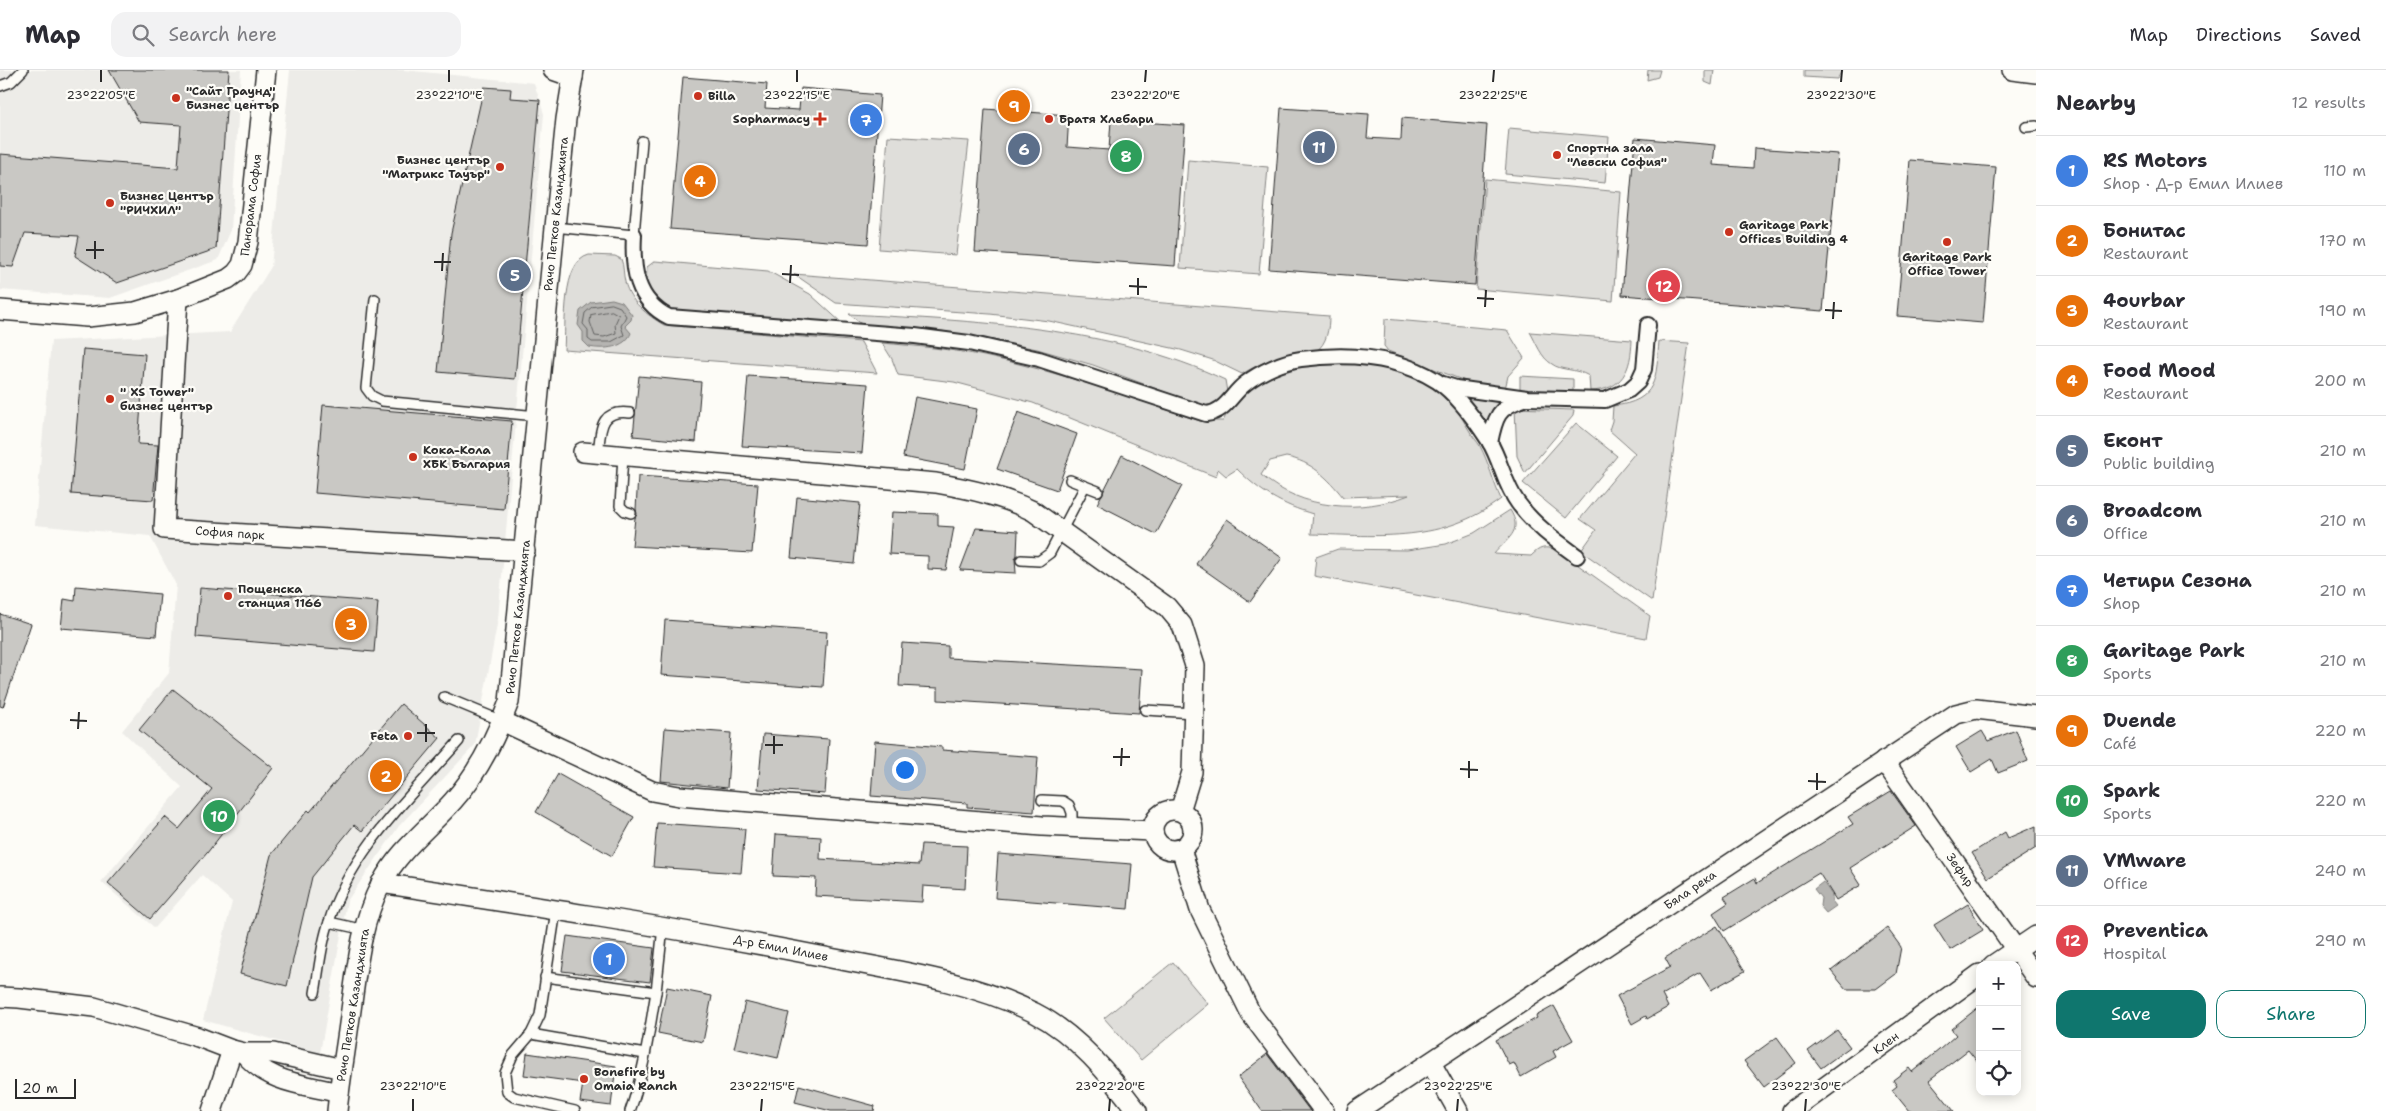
<!DOCTYPE html>
<html lang="en">
<head>
<meta charset="utf-8">
<style>
	body { margin:0; font-family:"Shantell Sans",sans-serif; background:#f2f2f3; color:#2b2b33 }
	.controls { position:absolute; right:15px; bottom:15px; display:grid; overflow:hidden; border-radius:10px; box-shadow:0 2px 12px #0003 }
	.controls button { width:45px; height:45px; display:grid; place-items:center; padding:0; border:0; border-bottom:1px solid #e1e1e2; background:#fff; color:#2b2b33; font:25px sans-serif }
	.scale { position:absolute; left:15px; bottom:12px; width:61px; box-sizing:border-box; padding-left:5px; border:2px solid #2b2b2b; border-top:0; font-size:14px; line-height:18px; white-space:nowrap; color:#2b2b2b; -webkit-text-stroke:4px #fdfcf7; paint-order:stroke }
	.you { position:absolute; left:904px; top:699px; width:18px; height:18px; margin:-12px; border:4px solid #fff; border-radius:50%; background:#1a73e8; box-shadow:0 0 0 8px #1a73e833 }
	.badge { display:grid; place-items:center; width:32px; height:32px; border-radius:50%; background:#0f766e; color:#fff; font-size:16px; font-weight:700 }
	.pin { position:absolute; translate:-50% -50%; border:2px solid #fff; box-shadow:0 1px 5px #0006 }
	.list { margin:0; padding:0; list-style:none }
	h2 { display:flex; justify-content:space-between; align-items:center; height:65px; margin:0; padding:0 20px; font-size:21px }
	h2 small { font-size:16px; font-weight:400; color:#7c7c81 }
	.list li { display:grid; grid-template-columns:32px 1fr auto; gap:15px; align-items:center; box-sizing:border-box; height:70px; padding:0 20px; border-top:1px solid #e1e1e2 }
	.list b { display:block; font-size:19px; white-space:nowrap }
	.list p { margin:0; font-size:16px; white-space:nowrap; color:#7c7c81 }
	.list em { font-size:16px; font-style:normal; color:#7c7c81 }
	.actions { display:flex; gap:10px; padding:15px 20px }
	.actions a { flex:1; padding:11px 0; border:1px solid #0f766e; border-radius:15px; text-align:center; font-size:18px; color:#0f766e }
	.actions .main { background:#0f766e; color:#fff }
	.icon { flex:none; width:28px; height:28px; fill:none; stroke:currentColor; stroke-width:2; stroke-linecap:round; stroke-linejoin:round }
	.map { position:relative; flex:none; width:2036px; height:1041px; overflow:hidden }
	header { display:flex; align-items:center; gap:30px; box-sizing:border-box; height:70px; padding:0 25px; background:#fff; border-bottom:1px solid #e1e1e2 }
	header strong { font-size:24px }
	nav { display:flex; gap:28px; margin-inline-start:auto; font-size:18px }
	.search { width:350px; height:45px; background:#f2f2f3; display:flex; align-items:center; gap:12px; box-sizing:border-box; padding:0 18px; border-radius:15px; color:#7c7c81; font-size:19px }
	main { display:flex }
	aside { flex:1; background:#fff }
	.map>svg:first-child { display:block }
	.built { fill:#edece8 }
	.green { fill:#dfdeda; stroke:#858482; fill-rule:evenodd }
	.water { fill:#b5b4b1; stroke:#7e7d7b }
	.lines { fill:none; stroke-linecap:round; stroke-linejoin:round }
	.shore { stroke:#626261; stroke-width:1 }
	.building { fill:#c9c8c4; stroke:#2b2b2b }
	.service-casing { stroke:#2b2b2b; stroke-width:12 }
	.pedestrian-casing { stroke:#2b2b2b; stroke-width:18 }
	.minor-casing { stroke:#2b2b2b; stroke-width:22 }
	.service { stroke:#fdfcf7; stroke-width:9 }
	.pedestrian { stroke:#fdfcf7; stroke-width:14 }
	.minor { stroke:#fdfcf7; stroke-width:19 }
	.ticks { fill:none; stroke:#2b2b2b; stroke-width:2 }
	.poi-dot { fill:#c8321e; stroke:#fdfcf7; stroke-width:2 }
	.labels { text-anchor:middle; stroke-width:4.5; stroke-linejoin:round; paint-order:stroke }
	.poi-label { font-size:12px; font-weight:bold; fill:#2b2b2b; stroke:#fdfcf7; text-anchor:start }
	.street-label { font-size:12px; fill:#2b2b2b; stroke:#fdfcf7 }
	.ticks-label { font-size:12px; text-anchor:middle; fill:#2b2b2b; stroke:#fdfcf7; stroke-width:4.5; stroke-linejoin:round; paint-order:stroke }
</style>
</head>
<body>
<header>
<strong>Map</strong>
<div class="search"><svg class="icon" aria-label="search" viewBox="0 0 24 24"><circle cx="10" cy="10" r="6"/><path d="M15 15l6 6"/></svg>Search here</div>
<nav><a>Map</a><a>Directions</a><a>Saved</a></nav>
</header>
<main>
<div class="map">
<svg width="2036" height="1041" viewBox="0 0 2036 1041">
	<rect width="100%" height="100%" fill="#fdfcf7"/>
	<filter id="ink" filterUnits="userSpaceOnUse"><feTurbulence type="fractalNoise" baseFrequency=".02" numOctaves="2"/><feDisplacementMap in="SourceGraphic" scale="10" xChannelSelector="R" yChannelSelector="G"/><feConvolveMatrix kernelMatrix="1 2 1 2 8 2 1 2 1" color-interpolation-filters="sRGB"/></filter>
	<g filter="url(#ink)">
		<g class="built">
			<polygon points="0,0 241,0 231,160 218,190 110,228 0,220"/>
			<polygon points="290,0 403,0 534,13 544,44 498,549 475,675 399,756 347,831 320,983 203,950 232,832 202,805 155,858 101,812 182,717 122,661 169,603 176,515 150,466 35,455 51,271 230,262 271,197"/>
		</g>
		<g class="green">
			<polygon points="1648,0 1660,0 1658,7 1647,10"/>
			<polygon points="1705,0 1714,0 1712,15 1705,12"/>
			<polygon points="1804,0 1842,0 1842,1 1837,9 1804,7"/>
			<polygon points="1509,58 1609,67 1605,113 1505,104"/>
			<polygon points="888,66 969,71 956,185 879,179"/>
			<polygon points="1188,90 1268,97 1259,204 1180,198"/>
			<polygon points="1485,109 1621,122 1613,231 1476,219"/>
			<path d="M589,185L615,186L621,189C624,196 623,204 625,212C630,232 647,245 664,255L861,272L877,303L564,280C566,255 561,192 589,185Z"/>
			<polygon points="655,191 768,201 810,224 843,254 672,241 650,221 646,214 647,197"/>
			<path d="M794,204L1329,246C1329,258 1327,274 1316,281C1288,283 1266,289 1242,304L1213,290L1181,280L1049,251L990,244L836,233Z"/>
			<path d="M849,244C973,251 1111,256 1225,310L1227,322C1220,331 1216,335 1205,337L1093,295L1037,279L942,261L864,256Z"/>
			<polygon points="1385,249 1507,260 1524,288 1508,306 1505,319 1465,311 1388,281 1384,276"/>
			<path d="M1530,262L1632,270C1631,300 1623,320 1590,321L1589,306C1575,298 1561,301 1552,294C1541,288 1536,272 1530,262Z"/>
			<path d="M1659,271L1689,273L1652,531L1581,481L1596,460L1580,449L1635,383L1609,360L1612,351L1613,336C1658,331 1656,308 1659,271Z"/>
			<path d="M882,273C916,276 951,279 984,286C1058,301 1129,327 1200,351H1223C1230,337 1240,323 1254,314C1300,283 1397,284 1441,321C1455,332 1460,346 1469,360C1472,366 1477,371 1480,376C1489,393 1493,412 1501,429C1443,473 1380,466 1311,464L1313,444C1282,435 1260,422 1237,399L1226,406L1218,399L1216,407L1033,333L954,312L898,305L892,289ZM1286,387C1311,391 1328,408 1343,427L1409,425C1361,444 1302,440 1261,405L1270,391Z"/>
			<polygon points="1520,306 1573,309 1573,325 1520,321"/>
			<polygon points="1462,325 1501,333 1491,342 1486,354"/>
			<polygon points="1515,338 1574,340 1573,346 1525,403 1517,386"/>
			<polygon points="1576,353 1617,386 1566,448 1523,413"/>
			<path d="M1510,440C1524,462 1506,469 1494,484L1531,486C1540,477 1544,476 1557,480L1650,546L1646,568L1314,506L1316,487L1338,479L1407,480L1446,474L1474,463Z"/>
			<polygon points="1173,892 1208,934 1141,990 1104,948"/>
		</g>
		<g class="water">
			<path d="M612,229L622,232L632,245L631,250L625,256L631,263C625,278 604,280 589,277L583,271V262L578,255L580,241L591,232Z"/>
			<polygon points="1823,812 1832,825 1832,831 1836,836 1826,843 1820,836 1821,828 1814,819"/>
		</g>
		<g class="lines">
			<g class="shore">
				<polygon points="612,234 620,237 626,246 621,256 624,265 611,272 592,272 588,269 588,260 583,254 585,243 592,237"/>
				<polygon points="612,241 619,245 615,254 616,263 604,267 595,266 590,252 591,245"/>
			</g>
		</g>
		<g class="building">
			<polygon points="109,0 229,0 216,179 117,213 75,186 79,166 25,163 13,197 0,196 0,84 178,98 181,55 139,52"/>
			<polygon points="683,7 767,14 765,38 799,40 801,18 880,25 868,174 670,159"/>
			<polygon points="484,17 511,19 510,28 540,30 515,309 438,302 451,163"/>
			<polygon points="1281,38 1369,44 1367,68 1401,70 1402,48 1487,55 1475,215 1269,199"/>
			<polygon points="985,39 1069,45 1067,77 1109,80 1111,50 1185,55 1175,196 975,182"/>
			<polygon points="1635,68 1715,75 1713,95 1753,98 1754,78 1838,84 1823,241 1622,225"/>
			<polygon points="1910,90 1996,97 1983,253 1897,246"/>
			<polygon points="83,279 145,284 138,374 158,375 153,430 71,424"/>
			<polygon points="639,306 701,312 696,372 633,366"/>
			<polygon points="748,306 868,314 862,383 742,376"/>
			<polygon points="915,327 977,339 965,399 903,387"/>
			<polygon points="323,335 512,351 504,439 315,423"/>
			<polygon points="1018,342 1077,364 1057,420 997,399"/>
			<polygon points="1122,385 1182,416 1156,464 1097,434"/>
			<polygon points="638,406 758,414 752,483 632,476 635,448 637,444 636,439"/>
			<polygon points="797,427 860,433 854,494 791,488"/>
			<polygon points="892,442 938,444 938,456 954,457 946,500 928,499 928,486 889,484"/>
			<polygon points="1227,449 1282,488 1250,532 1196,494"/>
			<polygon points="976,458 1018,461 1017,485 1015,489 1016,503 960,500"/>
			<polygon points="76,516 160,524 156,566 61,558 64,529 75,531"/>
			<polygon points="200,518 378,532 374,582 196,567"/>
			<polygon points="0,544 31,554 3,637 0,636"/>
			<polygon points="665,550 827,562 823,617 661,605"/>
			<polygon points="902,573 948,576 948,588 1142,599 1139,643 938,630 938,618 899,616"/>
			<polygon points="173,619 273,698 207,783 150,849 108,813 165,747 179,759 212,719 139,660"/>
			<polygon points="401,634 440,668 362,761 354,755 312,807 287,916 240,904 271,785 308,740 310,742"/>
			<polygon points="665,658 731,663 727,718 661,711"/>
			<polygon points="2016,660 2028,691 1998,703 1992,689 1971,702 1956,677 1982,661 1988,671"/>
			<polygon points="763,664 829,669 825,724 758,719"/>
			<polygon points="875,671 942,677 942,680 1038,687 1034,742 967,737 967,733 871,726"/>
			<polygon points="558,704 634,747 612,786 536,742"/>
			<polygon points="1891,721 1916,756 1850,798 1861,815 1836,830 1819,803 1724,861 1713,843 1728,833 1724,827 1755,808 1757,813 1853,754 1848,747"/>
			<polygon points="657,753 745,759 741,803 653,797"/>
			<polygon points="2036,756 2036,778 1988,808 1972,783 2005,762 2008,768"/>
			<polygon points="776,764 821,767 820,789 919,795 921,774 967,776 965,819 923,816 922,832 815,826 816,808 773,806"/>
			<polygon points="998,784 1132,794 1128,839 995,828"/>
			<polygon points="1968,834 1983,860 1950,880 1934,855"/>
			<polygon points="1717,856 1745,901 1711,920 1700,903 1662,925 1668,937 1647,949 1646,946 1632,954 1617,926 1670,897 1665,888"/>
			<polygon points="1887,858 1901,877 1896,904 1876,919 1846,919 1831,901"/>
			<polygon points="567,866 654,878 650,912 562,901"/>
			<polygon points="667,917 712,926 703,972 658,963"/>
			<polygon points="745,932 789,943 778,988 734,978"/>
			<polygon points="1554,936 1573,970 1553,981 1556,987 1521,1007 1514,993 1509,995 1496,970 1537,948 1536,946"/>
			<polygon points="1980,936 1980,995 1968,980 1929,1010 1954,1041 1909,1041 1892,1020 1897,1016 1893,1010 1909,998 1912,1002 1939,980 1956,965 1951,959"/>
			<polygon points="1837,960 1850,977 1821,998 1808,981"/>
			<polygon points="1777,967 1796,993 1764,1017 1744,991"/>
			<polygon points="527,983 616,996 611,1036 580,1032 583,1013 524,1005"/>
			<polygon points="1267,984 1310,1041 1262,1041 1238,1007"/>
			<polygon points="799,1015 875,1036 874,1041 831,1041 795,1032"/>
		</g>
		<g class="lines">
			<g class="service-casing">
				<g id="service">
					<polyline points="0,16 11,12 23,0"/>
					<polyline points="2026,57 2036,56"/>
					<polyline points="555,157 634,165 642,71"/>
					<polyline points="375,229 366,318 372,326 382,331 537,346"/>
					<path d="M598,384C601,360 599,339 630,343"/>
					<polyline points="623,386 620,436 625,441 631,443"/>
					<polyline points="1085,416 1098,421"/>
					<polyline points="1021,490 1039,491 1050,483 1085,416 1070,410"/>
					<polyline points="444,627 502,651"/>
					<polyline points="1145,640 1194,643"/>
					<polyline points="1042,730 1063,731 1069,735 1072,743 1072,758"/>
					<polyline points="556,840 540,945 531,964 513,985 505,1003 507,1022 514,1027 575,1041"/>
					<polyline points="329,852 365,860"/>
					<path d="M545,907L656,922C649,962 644,1003 630,1041"/>
					<polyline points="656,922 663,857"/>
					<path d="M315,923C319,900 321,874 329,852C351,780 411,726 459,671"/>
					<polyline points="531,964 645,984"/>
				</g>
			</g>
			<g class="pedestrian-casing">
				<g id="pedestrian">
					<path d="M634,165C632,198 636,231 669,247L915,266L969,273L1039,289L1206,344C1226,342 1231,324 1246,313C1260,302 1284,291 1301,289C1347,283 1397,286 1437,311C1457,324 1476,351 1489,371C1501,391 1504,414 1518,433C1534,455 1555,470 1577,486"/>
					<polyline points="1443,314 1456,318 1527,328 1605,330 1629,320 1638,312 1644,299 1648,255"/>
					<path d="M1490,373C1495,347 1498,337 1524,329"/>
				</g>
			</g>
			<g class="minor-casing">
				<g id="minor">
					<polyline points="553,0 573,7"/>
					<polyline points="2012,0 2036,3"/>
					<polyline points="178,229 164,459 525,481"/>
					<polyline points="0,240 87,247 135,242 178,229 228,209 236,203 242,195 248,172 266,0"/>
					<path d="M583,382L936,413C970,419 1002,426 1033,441L1167,537L1182,555L1195,596L1192,702L1180,741"/>
					<polyline points="502,651 652,721 679,726 1042,756 1152,761"/>
					<polyline points="1884,691 2036,908"/>
					<circle cx="1173" cy="760" r="20"/>
					<polyline points="1181,779 1200,840 1251,944 1324,1041"/>
					<path d="M381,813C526,835 671,857 815,885C890,900 966,909 1035,943C1076,964 1110,1005 1137,1041"/>
					<polyline points="1993,895 2036,866"/>
					<polyline points="0,927 19,928 94,937 198,967 232,980 244,983 273,983 342,999"/>
					<path d="M244,983C268,1013 303,1014 339,1023"/>
					<polyline points="1431,993 1458,1041"/>
					<polyline points="212,1041 232,980"/>
					<path d="M337,1041C340,1012 345,983 349,954C356,908 359,856 381,814C399,780 428,759 453,731C479,702 496,667 509,632L555,157L566,49L574,0"/>
					<polyline points="1357,1041 1956,644 1976,639 2036,646"/>
					<polyline points="1792,1041 1980,904"/>
				</g>
			</g>
			<use href="#service" class="service"/>
			<use href="#pedestrian" class="pedestrian"/>
			<use href="#minor" class="minor"/>
		</g>
	</g>
	<path class="ticks" d="M101,12V0M449,12V0M797,12V0M1145,12L1146,0M1493,12L1494,0M1841,12L1842,0M86,180H104M95,189V171M434,192H451M442,201L443,183M782,204L799,205M790,213L791,195M1129,216L1147,217M1138,225V208M1477,228L1494,229M1485,237L1486,220M1825,240L1842,241M1833,249L1834,232M70,650L87,651M78,659L79,642M417,663H435M426,672V654M765,675H783M774,684V666M1113,687H1130M1121,696L1122,678M1460,699L1478,700M1469,708V691M1808,711L1826,712M1817,720V703M413,1041V1029M761,1041L762,1029M1109,1041L1110,1029M1457,1041L1458,1029M1805,1041L1806,1029"/>
	<g class="poi-dot">
		<circle cx="698" cy="26" r="5"/>
		<circle cx="176" cy="28" r="5"/>
		<path d="M817.5 41.5h5v5h5v5h-5v5h-5v-5h-5v-5h5z"/>
		<circle cx="1049" cy="49" r="5"/>
		<circle cx="1557" cy="85" r="5"/>
		<circle cx="500" cy="97" r="5"/>
		<circle cx="110" cy="133" r="5"/>
		<circle cx="1729" cy="162" r="5"/>
		<circle cx="1947" cy="172" r="5"/>
		<circle cx="110" cy="329" r="5"/>
		<circle cx="413" cy="387" r="5"/>
		<circle cx="228" cy="526" r="5"/>
		<circle cx="408" cy="666" r="5"/>
		<circle cx="584" cy="1009" r="5"/>
	</g>
	<g class="labels">
		<g class="poi-label">
			<text x="186" y="25">"Сайт Граунд"<tspan x="186" dy="14">Бизнес център</tspan></text>
			<text x="708" y="30">Billa</text>
			<text x="810" y="53" text-anchor="end">Sopharmacy</text>
			<text x="1059" y="53">Братя Хлебари</text>
			<text x="1567" y="82">Спортна зала<tspan x="1567" dy="14">"Левски София"</tspan></text>
			<text x="490" y="94" text-anchor="end">Бизнес център<tspan x="490" dy="14">"Матрикс Тауър"</tspan></text>
			<text x="120" y="130">Бизнес Център<tspan x="120" dy="14">"РИЧХИЛ"</tspan></text>
			<text x="1739" y="159">Garitage Park<tspan x="1739" dy="14">Offices Building 4</tspan></text>
			<text x="1947" y="191" text-anchor="middle">Garitage Park<tspan x="1947" dy="14">Office Tower</tspan></text>
			<text x="120" y="326">" XS Tower"<tspan x="120" dy="14">бизнес център</tspan></text>
			<text x="423" y="384">Кока-Кола<tspan x="423" dy="14">ХБК България</tspan></text>
			<text x="238" y="523">Пощенска<tspan x="238" dy="14">станция 1166</tspan></text>
			<text x="398" y="670" text-anchor="end">Feta</text>
			<text x="594" y="1006">Bonefire by<tspan x="594" dy="14">Omaia Ranch</tspan></text>
		</g>
		<g class="street-label">
			<text transform="translate(251 135) rotate(-83)" y="4">Панорама София</text>
			<text transform="translate(556 144) rotate(-84)" y="4">Рачо Петков Казанджията</text>
			<text transform="translate(230 463) rotate(4)" y="4">София парк</text>
			<text transform="translate(518 547) rotate(-84)" y="4">Рачо Петков Казанджията</text>
			<text transform="translate(1960 800) rotate(55)" y="4">Зефир</text>
			<text transform="translate(1690 820) rotate(-34)" y="4">Бяла река</text>
			<text transform="translate(781 878) rotate(11)" y="4">Д-р Емил Илиев</text>
			<text transform="translate(353 935) rotate(-81)" y="4">Рачо Петков Казанджията</text>
			<text transform="translate(1886 973) rotate(-36)" y="4">Клен</text>
		</g>
	</g>
	<g class="ticks-label">
		<text x="101" y="29">23°22'05"E</text>
		<text x="449" y="29">23°22'10"E</text>
		<text x="797" y="29">23°22'15"E</text>
		<text x="1145" y="29">23°22'20"E</text>
		<text x="1493" y="29">23°22'25"E</text>
		<text x="1841" y="29">23°22'30"E</text>
		<text x="413" y="1020">23°22'10"E</text>
		<text x="762" y="1020">23°22'15"E</text>
		<text x="1110" y="1020">23°22'20"E</text>
		<text x="1458" y="1020">23°22'25"E</text>
		<text x="1806" y="1020">23°22'30"E</text>
	</g>
</svg>
<div class="controls">
<button>+</button>
<button>−</button>
<button><svg class="icon" aria-label="locate" viewBox="0 0 24 24"><circle cx="12" cy="12" r="6"/><path d="M12 2v4M12 18v4M2 12h4M18 12h4"/></svg></button>
</div>
<div class="scale">20 m</div>
<div class="you"></div>
<div class="pin badge" style="left:609px;top:889px;background:#3f7fe0">1</div>
<div class="pin badge" style="left:386px;top:706px;background:#e8710a">2</div>
<div class="pin badge" style="left:351px;top:554px;background:#e8710a">3</div>
<div class="pin badge" style="left:700px;top:111px;background:#e8710a">4</div>
<div class="pin badge" style="left:515px;top:205px;background:#5c6f8a">5</div>
<div class="pin badge" style="left:1024px;top:79px;background:#5c6f8a">6</div>
<div class="pin badge" style="left:866px;top:50px;background:#3f7fe0">7</div>
<div class="pin badge" style="left:1126px;top:86px;background:#2e9e5b">8</div>
<div class="pin badge" style="left:1014px;top:36px;background:#e8710a">9</div>
<div class="pin badge" style="left:219px;top:746px;background:#2e9e5b">10</div>
<div class="pin badge" style="left:1319px;top:77px;background:#5c6f8a">11</div>
<div class="pin badge" style="left:1664px;top:216px;background:#e0444e">12</div>
</div>
<aside>
<h2>Nearby<small>12 results</small></h2>
<ul class="list">
<li><span class="badge" style="background:#3f7fe0">1</span><div><b>RS Motors</b><p>Shop · Д-р Емил Илиев</p></div><em>110 m</em></li>
<li><span class="badge" style="background:#e8710a">2</span><div><b>Бонитас</b><p>Restaurant</p></div><em>170 m</em></li>
<li><span class="badge" style="background:#e8710a">3</span><div><b>4ourbar</b><p>Restaurant</p></div><em>190 m</em></li>
<li><span class="badge" style="background:#e8710a">4</span><div><b>Food Mood</b><p>Restaurant</p></div><em>200 m</em></li>
<li><span class="badge" style="background:#5c6f8a">5</span><div><b>Еконт</b><p>Public building</p></div><em>210 m</em></li>
<li><span class="badge" style="background:#5c6f8a">6</span><div><b>Broadcom</b><p>Office</p></div><em>210 m</em></li>
<li><span class="badge" style="background:#3f7fe0">7</span><div><b>Четири Сезона</b><p>Shop</p></div><em>210 m</em></li>
<li><span class="badge" style="background:#2e9e5b">8</span><div><b>Garitage Park</b><p>Sports</p></div><em>210 m</em></li>
<li><span class="badge" style="background:#e8710a">9</span><div><b>Duende</b><p>Café</p></div><em>220 m</em></li>
<li><span class="badge" style="background:#2e9e5b">10</span><div><b>Spark</b><p>Sports</p></div><em>220 m</em></li>
<li><span class="badge" style="background:#5c6f8a">11</span><div><b>VMware</b><p>Office</p></div><em>240 m</em></li>
<li><span class="badge" style="background:#e0444e">12</span><div><b>Preventica</b><p>Hospital</p></div><em>290 m</em></li>
</ul>
<div class="actions"><a class="main">Save</a><a>Share</a></div>
</aside>
</main>
</body>
</html>
